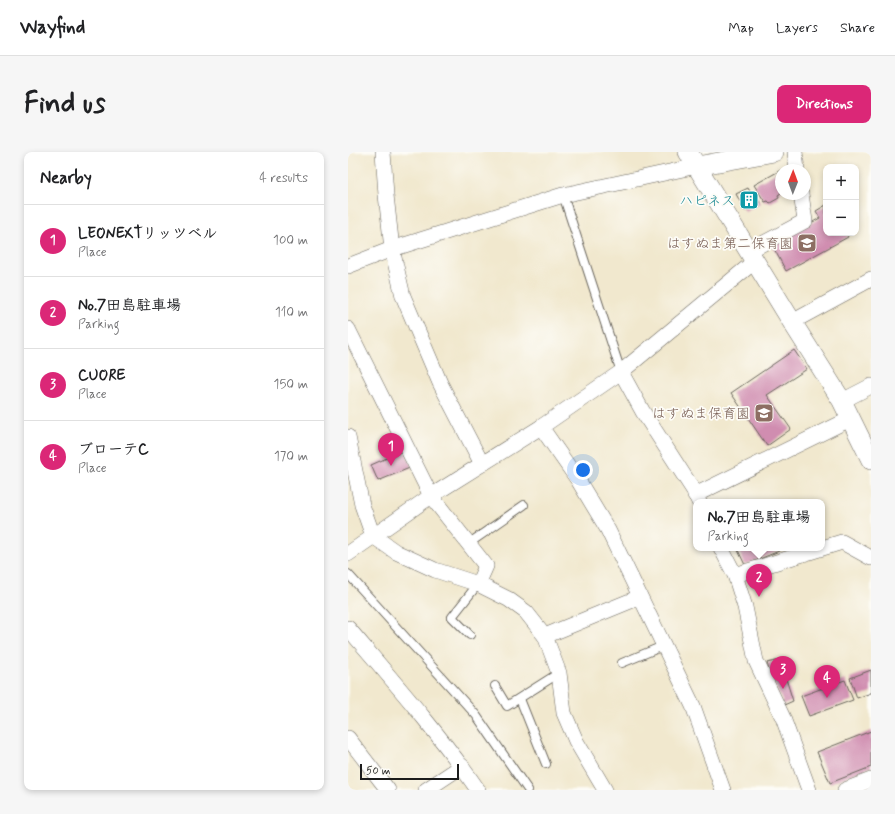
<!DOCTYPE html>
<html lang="en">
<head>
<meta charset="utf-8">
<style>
	body { margin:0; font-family:Mynerve,"Klee One",sans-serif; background:#f6f6f6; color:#202124 }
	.controls { position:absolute; right:12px; top:12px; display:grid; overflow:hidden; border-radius:8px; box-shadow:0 2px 6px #0003 }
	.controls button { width:36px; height:36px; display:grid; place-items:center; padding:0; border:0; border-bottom:1px solid #e0e0e0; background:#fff; color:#202124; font:20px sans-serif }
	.compass { position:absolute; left:427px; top:12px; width:36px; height:36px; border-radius:50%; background:#fff; box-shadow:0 2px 6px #0003; rotate:1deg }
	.scale { position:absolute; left:12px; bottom:10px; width:99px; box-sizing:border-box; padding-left:4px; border:2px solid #1c1c1c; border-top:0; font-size:11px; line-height:14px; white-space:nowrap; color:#1c1c1c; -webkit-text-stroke:3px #fdfcf7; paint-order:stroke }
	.you { position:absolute; left:235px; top:318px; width:14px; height:14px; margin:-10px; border:3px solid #fff; border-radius:50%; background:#1a73e8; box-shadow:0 0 0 6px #1a73e833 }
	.badge { display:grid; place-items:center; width:26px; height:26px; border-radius:50%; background:#db2777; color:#fff; font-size:13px; font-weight:700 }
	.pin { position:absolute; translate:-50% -33px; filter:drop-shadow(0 1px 2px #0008) }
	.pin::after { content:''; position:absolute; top:21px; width:14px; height:12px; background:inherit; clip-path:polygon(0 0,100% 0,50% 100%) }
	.popup { position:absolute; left:345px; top:347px; width:132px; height:52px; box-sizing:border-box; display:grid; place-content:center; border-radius:8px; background:#fff; filter:drop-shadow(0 1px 3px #0005); font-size:13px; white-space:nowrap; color:#757577 }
	.popup b { font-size:15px; color:#202124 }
	.popup::after { content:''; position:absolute; left:50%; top:100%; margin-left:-8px; border:8px solid transparent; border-top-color:#fff }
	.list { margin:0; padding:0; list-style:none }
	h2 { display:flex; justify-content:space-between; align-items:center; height:52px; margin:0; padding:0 16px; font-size:17px }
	h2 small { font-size:13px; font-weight:400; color:#757577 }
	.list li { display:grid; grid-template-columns:26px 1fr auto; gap:12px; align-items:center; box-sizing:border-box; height:72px; padding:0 16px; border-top:1px solid #e0e0e0 }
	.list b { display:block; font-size:15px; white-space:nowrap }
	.list p { margin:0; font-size:13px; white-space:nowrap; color:#757577 }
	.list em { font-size:13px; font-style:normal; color:#757577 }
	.map { position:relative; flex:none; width:523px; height:638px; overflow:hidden; border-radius:8px }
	header { display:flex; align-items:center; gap:24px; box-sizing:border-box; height:56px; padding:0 20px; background:#fff; border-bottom:1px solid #e0e0e0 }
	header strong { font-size:19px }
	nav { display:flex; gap:22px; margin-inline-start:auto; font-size:14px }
	.intro { display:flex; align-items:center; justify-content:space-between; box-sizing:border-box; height:96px; padding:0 24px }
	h1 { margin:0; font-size:28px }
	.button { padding:10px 18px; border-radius:8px; background:#db2777; color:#fff; font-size:14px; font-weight:700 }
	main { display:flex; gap:24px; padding:0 24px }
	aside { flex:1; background:#fff; border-radius:8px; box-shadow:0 2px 6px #0003 }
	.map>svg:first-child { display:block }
	.building { fill:#d08db0 }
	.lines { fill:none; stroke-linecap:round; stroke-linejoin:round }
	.service-casing { stroke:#67635a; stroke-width:10 }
	.minor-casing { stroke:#67635a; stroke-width:16 }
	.tertiary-casing { stroke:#67635a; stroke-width:20 }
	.service { stroke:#fff; stroke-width:8 }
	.minor { stroke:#fff; stroke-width:15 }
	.tertiary { stroke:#fff; stroke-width:19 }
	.labels { text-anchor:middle; stroke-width:3.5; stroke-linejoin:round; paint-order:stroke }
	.culture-label { font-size:14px; fill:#0d838f; stroke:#fdfcf7; text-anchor:end }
	.education-label { font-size:14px; fill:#785e54; stroke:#fdfcf7; text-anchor:end }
</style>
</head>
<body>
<header>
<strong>Wayfind</strong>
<nav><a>Map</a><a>Layers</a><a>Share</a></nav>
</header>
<div class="intro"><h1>Find us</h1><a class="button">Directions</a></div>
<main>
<aside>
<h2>Nearby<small>4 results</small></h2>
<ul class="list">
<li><span class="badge">1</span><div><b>LEONEXTリッツベル</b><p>Place</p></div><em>100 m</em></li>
<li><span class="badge">2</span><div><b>No.7田島駐車場</b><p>Parking</p></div><em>110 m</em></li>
<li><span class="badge">3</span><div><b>CUORE</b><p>Place</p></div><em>150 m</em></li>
<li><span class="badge">4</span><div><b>ブローテC</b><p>Place</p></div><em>170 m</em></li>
</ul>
</aside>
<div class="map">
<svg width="523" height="638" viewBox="0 0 523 638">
	<rect width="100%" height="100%" fill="#fdfcf7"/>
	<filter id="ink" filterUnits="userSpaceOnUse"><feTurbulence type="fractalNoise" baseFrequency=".025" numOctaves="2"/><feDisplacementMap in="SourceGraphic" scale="8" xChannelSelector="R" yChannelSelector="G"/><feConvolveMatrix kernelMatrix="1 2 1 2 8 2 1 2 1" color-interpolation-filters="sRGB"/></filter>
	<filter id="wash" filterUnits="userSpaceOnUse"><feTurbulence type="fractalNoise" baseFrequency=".012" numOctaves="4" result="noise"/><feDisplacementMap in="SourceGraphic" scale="16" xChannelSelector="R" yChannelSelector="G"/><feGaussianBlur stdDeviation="0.9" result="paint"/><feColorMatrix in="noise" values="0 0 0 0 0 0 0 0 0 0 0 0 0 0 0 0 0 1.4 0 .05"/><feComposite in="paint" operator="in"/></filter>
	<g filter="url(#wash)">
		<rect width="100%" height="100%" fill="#f1e8ce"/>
		<g id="blocks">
			<g class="building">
				<polygon points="433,18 433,41 430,43 431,46 422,51 420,49 417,50 406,33"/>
				<polygon points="400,36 405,45 408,44 412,51 397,59 388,42"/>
				<polygon points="478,53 478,81 498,81 500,85 438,119 424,93 472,66 468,59"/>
				<polygon points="446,198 459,217 419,243 443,277 419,294 383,241"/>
				<polygon points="57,298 64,315 30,329 23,313"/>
				<polygon points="389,396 430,396 431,399 397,413"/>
				<polygon points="432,508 445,549 436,553 423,525 419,511"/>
				<polygon points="523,518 523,541 509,546 502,526"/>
				<polygon points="497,528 505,548 461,564 453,544"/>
				<polygon points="523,579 523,615 482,631 469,600"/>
			</g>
		</g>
	</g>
	<g filter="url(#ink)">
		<use href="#blocks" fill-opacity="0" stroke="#67635a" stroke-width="1"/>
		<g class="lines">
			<g class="service-casing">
				<g id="service">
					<polyline points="215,43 273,220"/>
					<polyline points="120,392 176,353"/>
					<polyline points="0,422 128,563 180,638"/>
					<polyline points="122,483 104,465 130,432"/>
					<polyline points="274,511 315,494"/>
					<polyline points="147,534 159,554 211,521"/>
					<polyline points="172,547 198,612"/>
				</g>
			</g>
			<g class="minor-casing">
				<g id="minor">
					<polyline points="35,0 38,43 44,97 55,144 92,231 134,312"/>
					<polyline points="447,0 449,18"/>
					<polyline points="401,99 457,69 453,42"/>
					<polyline points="0,114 44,97 215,43 349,14"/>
					<polyline points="444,170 523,127"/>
					<polyline points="0,177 83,344 138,414 130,432"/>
					<polyline points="273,220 295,260 346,339 351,350"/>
					<polyline points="494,249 523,234"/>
					<polyline points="193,275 230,328 260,378 345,554 375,638"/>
					<polyline points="0,285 14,353 25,384 48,400 87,418 130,432 160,447 178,460 197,484 211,521 216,561 228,589 257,638"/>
					<polyline points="347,343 502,267"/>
					<polyline points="373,396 387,423 397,455 408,509 435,566 461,638"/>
					<polyline points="0,402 83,344 193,275 273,220 407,109"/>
					<polyline points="387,423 494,390 523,406"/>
					<path d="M0,476C45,529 91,581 130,638"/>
					<polyline points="197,484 292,445"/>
					<polyline points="0,586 40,638"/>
					<polyline points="78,638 114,614"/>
					<polyline points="497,638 523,628"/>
				</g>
			</g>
			<g class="tertiary-casing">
				<g id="tertiary">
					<polyline points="340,0 444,170 494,249 523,308"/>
					<polyline points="349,14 426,0"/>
				</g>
			</g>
			<use href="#service" class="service"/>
			<use href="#minor" class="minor"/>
			<use href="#tertiary" class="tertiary"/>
		</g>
	</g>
	<defs>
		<g id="building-square" transform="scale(1)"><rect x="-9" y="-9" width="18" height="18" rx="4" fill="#0f9aa8" stroke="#fdfcf7"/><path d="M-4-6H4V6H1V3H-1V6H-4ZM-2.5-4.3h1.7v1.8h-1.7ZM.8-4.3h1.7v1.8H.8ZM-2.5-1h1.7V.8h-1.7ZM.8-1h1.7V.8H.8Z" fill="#fff"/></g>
		<g id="school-square" transform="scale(1)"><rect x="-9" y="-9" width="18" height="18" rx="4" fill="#8d6e63" stroke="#fdfcf7"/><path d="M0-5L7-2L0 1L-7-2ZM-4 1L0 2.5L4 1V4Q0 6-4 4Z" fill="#fff"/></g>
	</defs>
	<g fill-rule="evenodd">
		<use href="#building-square" x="401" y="48"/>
		<use href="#school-square" x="459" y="91"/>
		<use href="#school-square" x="416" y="261"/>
	</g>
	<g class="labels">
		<g class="culture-label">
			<text x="387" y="53">ハピネス</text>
		</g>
		<g class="education-label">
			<text x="445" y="96">はすぬま第二保育園</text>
			<text x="402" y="266">はすぬま保育園</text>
		</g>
	</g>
</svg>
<div class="controls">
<button>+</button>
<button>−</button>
</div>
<svg class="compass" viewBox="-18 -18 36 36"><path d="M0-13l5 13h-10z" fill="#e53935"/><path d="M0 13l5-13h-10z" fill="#757577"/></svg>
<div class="scale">50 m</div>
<div class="you"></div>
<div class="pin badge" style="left:43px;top:314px">1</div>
<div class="pin badge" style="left:411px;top:445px">2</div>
<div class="popup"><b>No.7田島駐車場</b>Parking</div>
<div class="pin badge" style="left:435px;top:537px">3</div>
<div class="pin badge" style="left:479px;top:546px">4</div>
</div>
</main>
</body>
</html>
